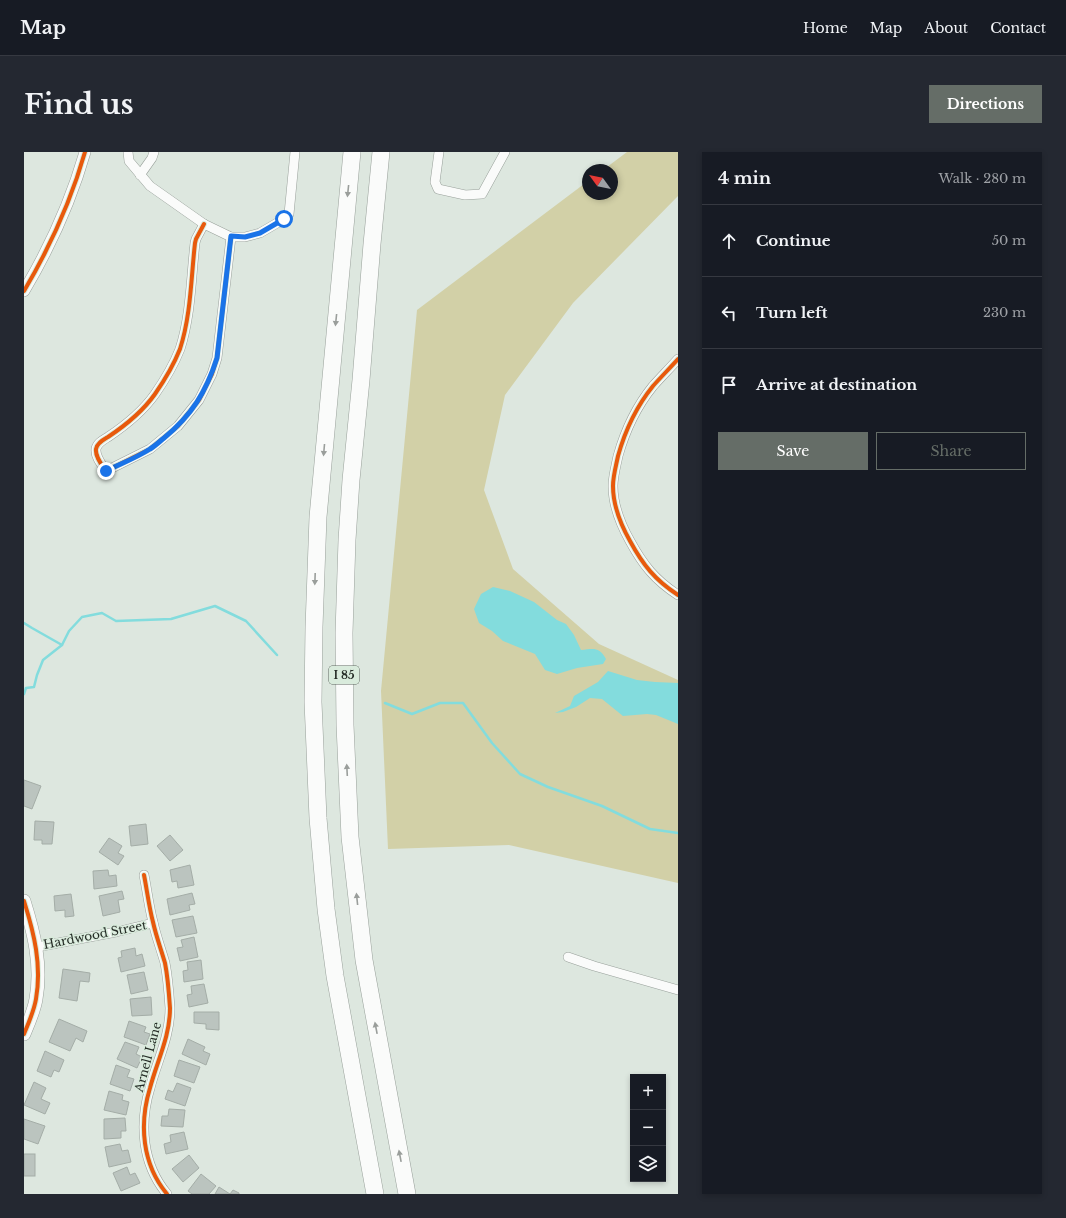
<!DOCTYPE html>
<html lang="en">
<head>
<meta charset="utf-8">
<style>
	body { margin:0; font-family:"Libre Baskerville",serif; background:#242831; color:#f1f3f6 }
	.controls { position:absolute; right:12px; bottom:12px; display:grid; overflow:hidden; border-radius:0px; box-shadow:0 2px 6px #0003 }
	.controls button { width:36px; height:36px; display:grid; place-items:center; padding:0; border:0; border-bottom:1px solid #363941; background:#171b24; color:#f1f3f6; font:20px sans-serif }
	.compass { position:absolute; left:558px; top:12px; width:36px; height:36px; border-radius:50%; background:#171b24; box-shadow:0 2px 6px #0003; rotate:303deg }
	.stop { position:absolute; width:12px; height:12px; margin:-9px; border:3px solid #1a73e8; border-radius:50%; background:#fff }
	.stop.end { background:#1a73e8; border-color:#fff; box-shadow:0 1px 4px #0008 }
	.list { margin:0; padding:0; list-style:none }
	h2 { display:flex; justify-content:space-between; align-items:center; height:52px; margin:0; padding:0 16px; font-size:17px }
	h2 small { font-size:13px; font-weight:400; color:#9ea1a6 }
	.list li { display:grid; grid-template-columns:26px 1fr auto; gap:12px; align-items:center; box-sizing:border-box; height:72px; padding:0 16px; border-top:1px solid #363941 }
	.list b { display:block; font-size:15px; white-space:nowrap }
	.list em { font-size:13px; font-style:normal; color:#9ea1a6 }
	.actions { display:flex; gap:8px; padding:12px 16px }
	.actions a { flex:1; padding:9px 0; border:1px solid #656d67; border-radius:0px; text-align:center; font-size:14px; color:#656d67 }
	.actions .main { background:#656d67; color:#fff }
	.icon { flex:none; width:22px; height:22px; fill:none; stroke:currentColor; stroke-width:2; stroke-linecap:round; stroke-linejoin:round }
	.map { position:relative; flex:none; width:654px; height:1042px; overflow:hidden; border-radius:0px }
	header { display:flex; align-items:center; gap:24px; box-sizing:border-box; height:56px; padding:0 20px; background:#171b24; border-bottom:1px solid #363941 }
	header strong { font-size:19px }
	nav { display:flex; gap:22px; margin-inline-start:auto; font-size:14px }
	.intro { display:flex; align-items:center; justify-content:space-between; box-sizing:border-box; height:96px; padding:0 24px }
	h1 { margin:0; font-size:28px }
	.button { padding:10px 18px; border-radius:0px; background:#656d67; color:#fff; font-size:14px; font-weight:700 }
	main { display:flex; gap:24px; padding:0 24px }
	aside { flex:1; background:#171b24; border-radius:0px; box-shadow:0 2px 6px #0003 }
	.map>svg:first-child { display:block }
	.green { fill:#d2d0a7 }
	.water { fill:#83dcdd }
	.lines { fill:none; stroke-linecap:round; stroke-linejoin:round }
	.stream { stroke:#83dcdd; stroke-width:2.5 }
	.building { fill:#bbc4bf; stroke:#a4ada7 }
	.minor-casing { stroke:#98a09a; stroke-width:10 }
	.tertiary-casing { stroke:#98a09a; stroke-width:12 }
	.secondary-casing { stroke:#98a09a; stroke-width:14 }
	.motorway-casing { stroke:#98a09a; stroke-width:18 }
	.minor { stroke:#fafbfa; stroke-width:9 }
	.tertiary { stroke:#fafbfa; stroke-width:11 }
	.secondary { stroke:#fafbfa; stroke-width:13 }
	.motorway { stroke:#fafbfa; stroke-width:17 }
	.cycleway-casing { stroke:#d9ebdc; stroke-width:6 }
	.cycleway { stroke:#e8590c; stroke-width:4 }
	.oneway { fill:#9a9e9b }
	.route { stroke:#1a73e8; stroke-width:5 }
	.labels { text-anchor:middle; stroke-width:3; stroke-linejoin:round; paint-order:stroke }
	.shield { fill:#d9ebdc; stroke:#5b655d; stroke-width:1 }
	.shield-label { font-size:11px; font-weight:bold; fill:#252c26 }
	.street-label { font-size:12px; fill:#252c26; stroke:#d9ebdc }
</style>
</head>
<body>
<header>
<strong>Map</strong>
<nav><a>Home</a><a>Map</a><a>About</a><a>Contact</a></nav>
</header>
<div class="intro"><h1>Find us</h1><a class="button">Directions</a></div>
<main>
<div class="map">
<svg width="654" height="1042" viewBox="0 0 654 1042">
	<rect width="100%" height="100%" fill="#dde7df"/>
	<polygon class="green" points="603,0 654,0 654,44 549,151 481,243 460,338 489,417 575,492 654,528 654,731 485,693 364,697 357,539 393,158 564,29 564,42 588,42 588,18 579,18"/>
	<g class="water">
		<path d="M469,435L486,439L510,450L533,468L542,472L550,483L557,498C569,497 575,494 582,507L579,512L553,516L533,522L521,518L511,502L479,489L468,479L455,471L450,457L457,442Z"/>
		<polygon points="584,519 613,528 631,530 654,531 654,572 632,563 623,562 599,564 578,547 566,546 552,555 539,560 531,561 546,554 550,544 574,530"/>
	</g>
	<g class="lines">
		<g class="stream">
			<polyline points="0,471 8,476 38,493 45,479 58,465 78,461 92,469 147,467 191,454 222,469 253,503"/>
			<polyline points="0,542 2,536 10,535 13,523 19,508 38,493"/>
			<polyline points="361,551 388,562 416,551 439,551 468,591 496,622 524,635 578,654 626,677 654,681"/>
		</g>
	</g>
	<g class="building">
		<polygon points="0,628 17,634 8,657 0,654"/>
		<polygon points="11,669 30,670 28,692 18,692 18,688 10,688"/>
		<polygon points="122,672 124,692 107,694 105,674"/>
		<polygon points="146,683 159,698 146,709 133,694"/>
		<polygon points="85,686 98,694 94,701 100,704 94,713 75,700"/>
		<polygon points="166,713 170,733 154,736 153,729 148,730 146,718"/>
		<polygon points="84,718 85,724 92,723 93,734 70,737 69,719"/>
		<polygon points="98,739 100,747 94,748 96,760 79,764 75,744"/>
		<polygon points="168,741 171,752 165,753 166,758 146,763 143,747"/>
		<polygon points="47,742 50,764 41,765 41,758 31,759 30,744"/>
		<polygon points="169,764 173,781 152,785 148,768"/>
		<polygon points="170,785 174,805 156,809 153,796 159,795 157,788"/>
		<polygon points="111,796 112,804 118,802 121,814 97,820 94,806 98,805 97,799"/>
		<polygon points="177,808 179,827 160,830 159,819 164,818 163,810"/>
		<polygon points="39,817 66,821 65,830 56,829 53,849 35,846"/>
		<polygon points="120,820 124,838 107,842 103,823"/>
		<polygon points="180,832 184,851 165,855 163,843 168,842 167,834"/>
		<polygon points="127,845 128,863 108,864 106,847"/>
		<polygon points="170,860 195,860 195,878 182,877 182,872 170,871"/>
		<polygon points="35,867 63,879 59,890 52,886 46,899 25,890"/>
		<polygon points="105,869 122,875 120,880 126,882 122,893 100,885"/>
		<polygon points="164,887 181,895 179,899 186,902 182,913 158,902"/>
		<polygon points="101,890 115,895 112,902 118,905 113,916 93,907"/>
		<polygon points="21,899 40,908 35,920 30,918 27,925 13,919"/>
		<polygon points="155,908 176,915 170,931 150,924"/>
		<polygon points="92,913 106,918 103,925 110,927 106,939 86,932"/>
		<polygon points="10,930 22,936 17,947 26,951 21,962 0,953"/>
		<polygon points="153,931 167,936 161,954 141,947 144,938 149,940"/>
		<polygon points="85,939 99,943 98,948 105,950 102,963 80,958"/>
		<polygon points="145,957 161,958 159,975 137,974 138,964 144,964"/>
		<polygon points="101,966 102,979 97,979 97,986 80,987 80,967"/>
		<polygon points="0,967 21,974 14,992 0,987"/>
		<polygon points="160,980 164,997 142,1002 140,992 147,990 146,983"/>
		<polygon points="96,992 98,999 104,998 107,1010 85,1015 81,995"/>
		<rect x="0" y="1002" width="11" height="22"/>
		<polygon points="165,1003 175,1016 159,1030 148,1017"/>
		<polygon points="103,1015 106,1023 111,1021 116,1031 97,1039 89,1021"/>
		<polygon points="177,1022 192,1034 185,1042 168,1042 164,1039"/>
		<polygon points="195,1035 206,1042 191,1042"/>
		<polygon points="209,1038 215,1041 215,1042 206,1042"/>
	</g>
	<g class="lines">
		<g class="minor-casing">
			<g id="minor">
				<polyline points="104,0 105,9 126,34 180,72 207,85 221,85 236,81 260,67 265,62 271,0"/>
				<polyline points="415,0 411,30 414,37 441,43 458,42 481,0"/>
				<polyline points="116,23 128,6 130,0"/>
				<path d="M180,72L172,87L171,91C167,126 167,163 156,197C150,212 140,229 131,242C119,259 102,273 84,285C79,288 73,291 72,297C71,305 78,313 82,319L126,297L154,274L175,248L188,222L193,206L207,85"/>
				<path d="M654,207C646,216 637,225 629,234C612,255 601,279 594,304C592,314 589,324 589,334C589,353 597,373 606,389C619,413 631,428 654,443"/>
				<path d="M120,723C123,738 125,755 129,770C132,784 137,797 141,811C144,826 145,841 146,856C146,885 133,909 126,936C115,972 118,1012 143,1042"/>
				<polyline points="13,795 92,780 129,771"/>
				<polyline points="544,805 570,814 654,838"/>
			</g>
		</g>
		<g class="tertiary-casing">
			<path id="tertiary" d="M0,139C26,95 47,49 61,0"/>
		</g>
		<g class="secondary-casing">
			<path id="secondary" d="M0,749C10,781 18,813 12,847C10,859 5,870 0,882"/>
		</g>
		<g class="motorway-casing">
			<g id="motorway">
				<polyline points="328,0 294,365 290,475 289,550 294,666 302,757 311,824 351,1042"/>
				<polyline points="357,0 348,92 337,228 327,328 323,388 320,481 321,573 326,685 340,808 383,1042"/>
			</g>
		</g>
		<use href="#minor" class="minor"/>
		<use href="#tertiary" class="tertiary"/>
		<use href="#secondary" class="secondary"/>
		<use href="#motorway" class="motorway"/>
		<g class="cycleway-casing">
			<g id="cycleway">
				<path d="M180,72L172,87L171,91C167,126 167,163 156,197C150,212 140,229 131,242C119,259 102,273 84,285C79,288 73,291 72,297C71,305 78,313 82,319L126,297L154,274L175,248L188,222L193,206L207,85"/>
				<path d="M0,139C26,95 47,49 61,0"/>
				<path d="M654,207C646,216 637,225 629,234C612,255 601,279 594,304C592,314 589,324 589,334C589,353 597,373 606,389C619,413 631,428 654,443"/>
				<path d="M120,723C123,738 125,755 129,770C132,784 137,797 141,811C144,826 145,841 146,856C146,885 133,909 126,936C115,972 118,1012 143,1042"/>
				<path d="M0,749C10,781 18,813 12,847C10,859 5,870 0,882"/>
			</g>
		</g>
		<use href="#cycleway" class="cycleway"/>
	</g>
	<defs><path id="oneway-solid" d="M-6-.8H1V-3.2L6.5 0L1 3.2V.8H-6Z"/></defs>
	<g class="oneway">
		<use href="#oneway-solid" transform="translate(324 39) rotate(96)"/>
		<use href="#oneway-solid" transform="translate(312 168) rotate(96)"/>
		<use href="#oneway-solid" transform="translate(300 298) rotate(95)"/>
		<use href="#oneway-solid" transform="translate(291 427) rotate(92)"/>
		<use href="#oneway-solid" transform="translate(323 618) rotate(-93)"/>
		<use href="#oneway-solid" transform="translate(333 747) rotate(-96)"/>
		<use href="#oneway-solid" transform="translate(352 876) rotate(-101)"/>
		<use href="#oneway-solid" transform="translate(376 1004) rotate(-101)"/>
	</g>
	<g class="lines">
		<path class="route" d="M82,319C96,312 112,306 126,297C131,294 135,290 140,286C168,263 182,240 193,206L207,84L221,85L236,81L260,67"/>
	</g>
	<g class="labels">
		<rect class="shield" x="305" y="514" width="30" height="18" rx="3"/>
		<g class="shield-label">
			<text x="320" y="527">I 85</text>
		</g>
		<g class="street-label">
			<text transform="translate(71 783) rotate(-11)" y="4">Hardwood Street</text>
			<text transform="translate(124 905) rotate(-75)" y="4">Arnell Lane</text>
		</g>
	</g>
</svg>
<div class="controls">
<button>+</button>
<button>−</button>
<button><svg class="icon" aria-label="layers" viewBox="0 0 24 24"><path d="M12 4l9 5-9 5-9-5zM3 14l9 5 9-5"/></svg></button>
</div>
<svg class="compass" viewBox="-18 -18 36 36"><path d="M0-13l5 13h-10z" fill="#e53935"/><path d="M0 13l5-13h-10z" fill="#9ea1a6"/></svg>
<div class="stop" style="left:260px;top:67px"></div>
<div class="stop end" style="left:82px;top:319px"></div>
</div>
<aside>
<h2>4 min<small>Walk · 280 m</small></h2>
<ul class="list">
<li><svg class="icon" aria-label="ahead" viewBox="0 0 24 24"><path d="M12 20V5M6 11l6-6 6 6"/></svg><div><b>Continue</b></div><em>50 m</em></li>
<li><svg class="icon" aria-label="left" viewBox="0 0 24 24"><path d="M17 20v-9H6M10 6l-5 5 5 5"/></svg><div><b>Turn left</b></div><em>230 m</em></li>
<li><svg class="icon" aria-label="arrive" viewBox="0 0 24 24"><path d="M6 21V4h12l-3 4 3 4H6"/></svg><div><b>Arrive at destination</b></div></li>
</ul>
<div class="actions"><a class="main">Save</a><a>Share</a></div>
</aside>
</main>
</body>
</html>
